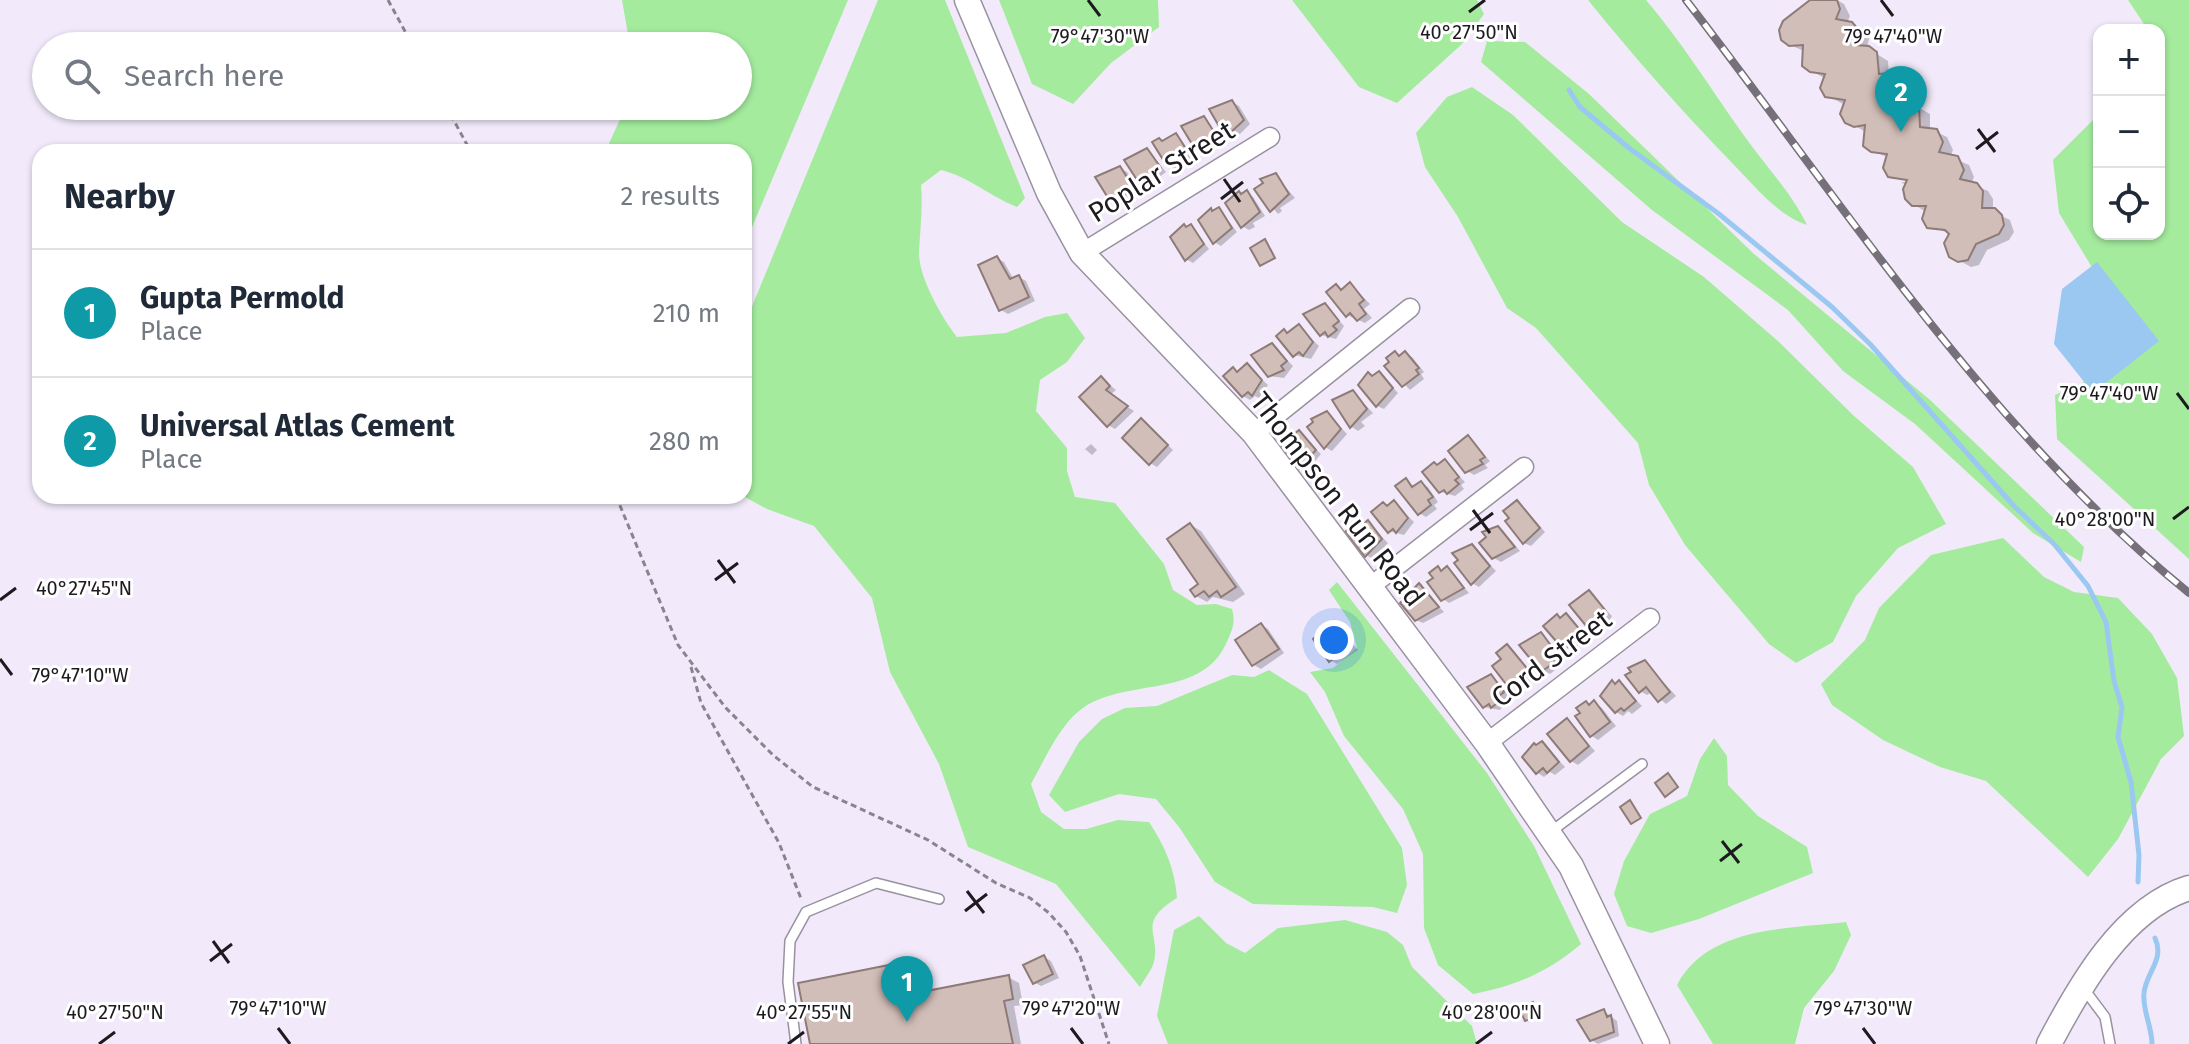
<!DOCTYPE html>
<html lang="en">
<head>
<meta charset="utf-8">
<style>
	body { margin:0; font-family:"Fira Sans",sans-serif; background:#f2f2f3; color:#1f2937 }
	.controls { position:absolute; right:24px; top:24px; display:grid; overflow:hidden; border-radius:16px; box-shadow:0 2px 6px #0004 }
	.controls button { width:72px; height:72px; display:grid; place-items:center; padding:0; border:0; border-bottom:2px solid #e0e1e3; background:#fff; color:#1f2937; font:40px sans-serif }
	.you { position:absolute; left:1334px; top:640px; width:28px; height:28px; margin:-20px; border:6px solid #fff; border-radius:50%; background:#1a73e8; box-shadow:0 0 0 12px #1a73e833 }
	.badge { display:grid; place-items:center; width:52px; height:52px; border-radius:50%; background:#9447b9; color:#fff; font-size:26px; font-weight:700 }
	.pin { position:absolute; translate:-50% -66px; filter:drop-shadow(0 2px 4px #0008) }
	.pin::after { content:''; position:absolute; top:42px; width:28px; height:24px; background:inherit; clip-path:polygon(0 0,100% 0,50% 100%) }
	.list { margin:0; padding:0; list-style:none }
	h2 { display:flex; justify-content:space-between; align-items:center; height:104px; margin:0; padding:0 32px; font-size:34px }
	h2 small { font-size:26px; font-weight:400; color:#747a83 }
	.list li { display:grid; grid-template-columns:52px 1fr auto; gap:24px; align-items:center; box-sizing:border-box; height:128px; padding:0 32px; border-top:2px solid #e0e1e3 }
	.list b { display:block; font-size:30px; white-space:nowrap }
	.list p { margin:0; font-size:26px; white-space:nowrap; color:#747a83 }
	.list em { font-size:26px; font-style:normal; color:#747a83 }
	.icon { flex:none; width:44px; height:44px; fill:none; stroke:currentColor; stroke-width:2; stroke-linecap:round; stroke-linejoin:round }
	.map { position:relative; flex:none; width:2189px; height:1044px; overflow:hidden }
	.search { position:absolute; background:#fff; box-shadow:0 2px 6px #0004; left:32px; top:32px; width:720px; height:88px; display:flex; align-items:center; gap:20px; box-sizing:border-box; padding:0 28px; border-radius:44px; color:#747a83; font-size:30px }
	.panel { position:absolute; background:#fff; box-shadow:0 2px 6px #0004; left:32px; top:144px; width:720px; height:360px; border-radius:24px }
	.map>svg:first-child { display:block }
	.green { fill:#a4eb9e }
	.water { fill:#9ac8f1 }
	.shadow { fill:#0003 }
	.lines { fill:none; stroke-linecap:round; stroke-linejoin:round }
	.stream { stroke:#9ac8f1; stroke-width:5 }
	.building { fill:#d2beb9; stroke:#8e7b77; stroke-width:2 }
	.service-casing { stroke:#9991a0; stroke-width:12 }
	.minor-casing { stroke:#9991a0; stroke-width:21 }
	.tertiary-casing { stroke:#9991a0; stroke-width:27 }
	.path { stroke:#89848e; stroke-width:3; stroke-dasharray:6 4; stroke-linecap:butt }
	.service { stroke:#fff; stroke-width:9 }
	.minor { stroke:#fff; stroke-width:18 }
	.tertiary { stroke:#fff; stroke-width:24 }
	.rail-casing { stroke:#757079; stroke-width:8 }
	.rail { stroke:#fff; stroke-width:5; stroke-dasharray:15; stroke-linecap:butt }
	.ticks { fill:none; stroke:#1e1b20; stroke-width:3 }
	.labels { text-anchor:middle; stroke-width:6; stroke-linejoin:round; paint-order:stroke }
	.street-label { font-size:28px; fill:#1e1b20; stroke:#fff }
	.ticks-label { font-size:20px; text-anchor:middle; fill:#1e1b20; stroke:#fff; stroke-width:6; stroke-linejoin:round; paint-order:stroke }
</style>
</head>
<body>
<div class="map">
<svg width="2189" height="1044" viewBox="0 0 2189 1044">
	<rect width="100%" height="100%" fill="#f2eafa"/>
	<g class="green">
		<polygon points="622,0 848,0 744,246 744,152 609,152 607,148 626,106 738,106 738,46 630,46"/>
		<path d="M878,0H945L1025,198L1017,207C989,196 970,177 941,170L921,185C923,209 920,230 919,253C919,278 942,318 957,337L1006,333L1045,317L1067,313L1085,338L1067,362L1040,380L1036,411L1067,448V471L1075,497L1115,503L1164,564L1173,590L1197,605L1216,604L1232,609C1236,623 1232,630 1226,644C1199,701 1122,676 1079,711C1058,728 1044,761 1031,784L1041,812L1064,829H1086L1118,820L1149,822C1165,846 1175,869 1177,898C1134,924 1163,935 1153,965C1150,972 1144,980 1140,987L1056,884L968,847L939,764L890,672L872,598L814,526L767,509L743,496L744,326Z"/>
		<polygon points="999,0 1158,0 1159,27 1111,63 1073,104 1032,84"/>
		<polygon points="1292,0 1477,0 1484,14 1462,44 1397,103 1359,87"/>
		<path d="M1588,0H1646C1681,41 1709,86 1740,130C1762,162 1790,190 1807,225C1778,216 1754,185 1732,163C1681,110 1634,57 1588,0Z"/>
		<polygon points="2128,0 2189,0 2189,559 2057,439 2055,395 2113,369 2135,338 2059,213 2053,160 2099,114 2099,234 2159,234 2159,30 2148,30"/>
		<polygon points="1487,41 1525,42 1589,94 1754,254 1929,399 2084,547 2081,562 2033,533 1915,424 1843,371 1788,310 1652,210 1481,62"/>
		<polygon points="1472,87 1513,115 1622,222 1704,277 1779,342 1854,416 1913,467 1946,524 1898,548 1856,596 1833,642 1796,663 1769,644 1685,545 1649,485 1638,443 1536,328 1507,308 1458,217 1425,167 1416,133 1447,97"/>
		<polygon points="2003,538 2044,577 2074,592 2118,598 2152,634 2177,678 2184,736 2161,759 2118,839 2088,877 1986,781 1940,767 1883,740 1832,705 1821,684 1865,640 1879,608 1931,555"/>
		<path d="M1337,582L1487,773L1534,846L1581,944C1548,972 1516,986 1473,994L1438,965L1424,928L1423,854L1403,809L1344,736L1325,692L1310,672L1333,668L1357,648L1350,622L1329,590Z"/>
		<polygon points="1269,670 1307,694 1402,848 1407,885 1397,913 1373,907 1253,904 1215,882 1179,827 1156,799 1119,794 1065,812 1049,795 1079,742 1102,719 1125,708 1157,706 1232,675 1254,677"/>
		<polygon points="1714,738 1727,756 1728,785 1758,816 1807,847 1813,873 1699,919 1651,933 1627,926 1614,894 1624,861 1650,814 1687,796 1700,759"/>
		<polygon points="1199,916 1226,943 1245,953 1278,928 1345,920 1387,932 1403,945 1412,967 1472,1026 1477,1044 1168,1044 1157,1016 1174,930"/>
		<path d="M1846,922L1851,935L1834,971L1804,1008L1795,1044H1713L1677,985C1708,926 1788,929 1846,922Z"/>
	</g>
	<polygon class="water" points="2097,262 2159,341 2093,393 2054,344 2062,289"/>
	<g class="shadow">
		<polygon points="1813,0 1837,0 1844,4 1850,16 1847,23 1863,30 1869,38 1867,48 1888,61 1889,75 1909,87 1909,102 1930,114 1930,129 1947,137 1953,150 1950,157 1969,165 1974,177 1971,184 1988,191 1993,199 1993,212 2010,220 2014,232 2009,240 1987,250 1979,265 1971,267 1951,256 1951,234 1929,226 1926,212 1913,204 1907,186 1901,182 1917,183 1917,179 1895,179 1887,172 1887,157 1872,151 1866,132 1855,126 1845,105 1826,95 1824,78 1807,68 1802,61 1804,51 1790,45"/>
		<polygon points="1232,102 1239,106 1250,124 1238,136 1224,131"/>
		<polygon points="1203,118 1221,140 1204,152 1197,148 1184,127"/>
		<polygon points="1176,135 1194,156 1186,161 1189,165 1176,169 1168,165 1164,143"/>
		<polygon points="1147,150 1166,172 1147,186 1140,182"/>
		<polygon points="1120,168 1127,172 1139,192 1118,203 1111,199"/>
		<polygon points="1276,176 1295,198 1280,208 1282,211 1278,214 1257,189 1267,177"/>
		<polygon points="1247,193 1253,197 1265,216 1253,223 1255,227 1249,230 1242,226 1242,196"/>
		<polygon points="1219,209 1237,232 1221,246 1214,242 1214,212"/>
		<polygon points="1191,226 1209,249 1193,263 1186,259"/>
		<polygon points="997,258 1004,262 1014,280 1019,277 1026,281 1035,301 1008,314 1001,310"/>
		<polygon points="1351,285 1370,304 1364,309 1372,318 1365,323 1347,315 1336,286 1344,290"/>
		<polygon points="1325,305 1344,326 1336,339 1321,335"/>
		<polygon points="1299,327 1319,346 1311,359 1294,355 1289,335"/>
		<polygon points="1272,345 1293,366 1284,378 1269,376"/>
		<polygon points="1395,353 1412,357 1424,372 1421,374 1424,379 1410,390 1387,366"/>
		<polygon points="1247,366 1268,385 1259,398 1255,396 1250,400 1243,396 1233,370 1239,373"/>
		<polygon points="1379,373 1398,393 1384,409 1377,406 1374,377"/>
		<polygon points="1101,378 1116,390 1111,394 1118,401 1134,411 1115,429 1108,425"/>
		<polygon points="1353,392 1373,413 1361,422 1365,426 1358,431 1352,427 1335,401"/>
		<polygon points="1327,413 1347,434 1332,451 1325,447"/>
		<polygon points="1142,421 1173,450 1157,467 1150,463"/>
		<polygon points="1299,432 1321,454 1307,471 1283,446"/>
		<polygon points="1468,438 1490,461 1485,465 1488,468 1474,475 1467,471"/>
		<polygon points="1091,444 1097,450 1092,455 1085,449"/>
		<polygon points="1445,462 1465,482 1461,485 1464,489 1455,496 1441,492 1439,467"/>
		<polygon points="1406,480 1415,487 1421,483 1428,487 1438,502 1434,505 1437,509 1426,517 1419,513"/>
		<polygon points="1518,502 1545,532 1531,546 1524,543"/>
		<polygon points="1394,503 1414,522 1404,535 1389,531 1388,507"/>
		<polygon points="1368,523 1388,543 1373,559 1366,555 1357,525 1362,528"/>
		<polygon points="1191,525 1201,531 1245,594 1233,602 1213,597 1207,602 1196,596 1201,585"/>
		<polygon points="1499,528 1520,551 1501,562 1494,558 1485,533"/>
		<polygon points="1472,546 1496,571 1479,587 1472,583"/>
		<polygon points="1447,568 1469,593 1449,603 1443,599 1435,579 1438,569 1443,572"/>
		<polygon points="1419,586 1444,612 1423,623 1416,620"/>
		<polygon points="1589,592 1612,616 1607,625 1595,630 1588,625"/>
		<polygon points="1567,616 1586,636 1576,649 1562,646 1562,619"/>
		<polygon points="1334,624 1358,650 1337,664 1330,660"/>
		<polygon points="1261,625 1268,629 1284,653 1261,669 1254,665 1238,641"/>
		<polygon points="1541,635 1561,655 1555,660 1560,666 1550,674 1543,670"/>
		<polygon points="1507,646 1535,677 1524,689 1511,686 1504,659"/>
		<polygon points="1645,662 1676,696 1666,704 1652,692 1647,695 1640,691 1630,668"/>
		<polygon points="1491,676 1510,696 1500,710 1484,707"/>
		<polygon points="1619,683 1642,706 1632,714 1628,711 1623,716 1616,712"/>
		<polygon points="1586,703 1601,707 1616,726 1598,740 1592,736 1582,713"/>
		<polygon points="1567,721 1595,751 1578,765 1571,761"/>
		<polygon points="1542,743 1565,767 1555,775 1550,772 1544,777 1538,773 1524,757"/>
		<polygon points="1044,957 1051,961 1059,978 1041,986 1034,982"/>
		<polygon points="909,963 920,970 924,993 1008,977 1019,983 1023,1005 1014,1006 1021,1044 812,1044"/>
		<polygon points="1532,1004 1540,1017 1529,1022 1526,1020"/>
		<polygon points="1604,1011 1617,1021 1619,1036 1598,1044 1591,1040"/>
	</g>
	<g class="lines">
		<g class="stream">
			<polyline points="1569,90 1580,107 1629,148 1719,214 1832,307 1870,344 2014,506 2054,544 2088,586 2106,622 2114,681 2122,707 2118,737 2131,782 2139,855 2138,882"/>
			<path d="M2152,1044C2152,1027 2142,1009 2144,993C2146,972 2165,960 2155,938"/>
		</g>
	</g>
	<g class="building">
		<polygon points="1837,0 1840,9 1836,19 1852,22 1859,30 1856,45 1869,46 1877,52 1879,74 1891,73 1899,79 1899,100 1911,100 1919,106 1920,127 1937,129 1943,142 1939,152 1958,156 1964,170 1960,179 1977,183 1983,191 1982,208 1995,208 2002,215 2004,225 1999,234 1976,244 1968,260 1958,262 1949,257 1944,243 1949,234 1945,230 1927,228 1922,219 1926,206 1912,206 1905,199 1903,189 1907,180 1888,177 1883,168 1887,154 1871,152 1863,146 1865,125 1854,127 1845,123 1840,114 1845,100 1825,97 1820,88 1825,74 1810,72 1802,66 1803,45 1789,46 1781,40 1779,30 1783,21 1810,0"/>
		<polygon points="1232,100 1244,120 1230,133 1228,130 1223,133 1209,109"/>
		<polygon points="1204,116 1216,135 1195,149 1181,126"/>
		<polygon points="1176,133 1188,152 1180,157 1183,161 1167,166 1152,142 1159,138 1162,141"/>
		<polygon points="1147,148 1161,168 1139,183 1124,160"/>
		<polygon points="1120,166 1133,187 1120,199 1118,196 1110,201 1095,177"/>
		<polygon points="1276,173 1289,194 1270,212 1254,189 1263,183 1260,179"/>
		<polygon points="1247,190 1260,212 1241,228 1225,203 1239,191 1241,194"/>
		<polygon points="1219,207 1232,228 1213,244 1198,220 1211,208 1212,211"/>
		<polygon points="1184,224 1186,227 1191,224 1204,244 1185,261 1170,237"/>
		<polygon points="1265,239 1275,258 1260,266 1250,248"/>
		<polygon points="997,256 1010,279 1019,275 1029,297 999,311 978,265"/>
		<polygon points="1350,282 1364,300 1359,304 1366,314 1357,321 1350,313 1346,317 1326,292 1336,284 1341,290"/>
		<polygon points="1325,303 1339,321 1333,326 1337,330 1328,337 1325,332 1320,336 1303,314"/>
		<polygon points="1299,324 1313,342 1303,356 1299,352 1293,357 1276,336 1284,329 1287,333"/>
		<polygon points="1272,343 1287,361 1281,366 1284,370 1268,377 1251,355"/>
		<polygon points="1395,351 1399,356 1405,351 1419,368 1416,370 1419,374 1402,387 1384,366 1389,362 1386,358"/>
		<polygon points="1247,363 1262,380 1252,396 1248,392 1242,397 1223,376 1233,367 1237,372"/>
		<polygon points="1379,371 1393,388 1376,407 1358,385 1368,372 1372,376"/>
		<polygon points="1101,376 1110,386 1106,390 1128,406 1107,427 1079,397"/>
		<polygon points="1353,390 1367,409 1350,428 1332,400"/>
		<polygon points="1327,411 1341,429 1324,449 1307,427 1313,422 1311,419"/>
		<polygon points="1141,418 1168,445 1149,465 1122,438"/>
		<polygon points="1299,430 1316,450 1299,469 1280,446"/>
		<polygon points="1468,435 1485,457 1480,460 1483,464 1465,473 1448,451"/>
		<polygon points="1445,459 1459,477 1455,480 1459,484 1447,494 1444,490 1439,493 1422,472 1434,462 1437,465"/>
		<polygon points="1406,478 1412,487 1421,481 1433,497 1428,500 1431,505 1418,515 1395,486"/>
		<polygon points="1394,500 1408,518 1396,533 1393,529 1388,533 1371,512 1383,502 1387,506"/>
		<polygon points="1517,500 1540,528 1523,544 1505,521 1509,518 1503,511"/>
		<polygon points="1368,520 1382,539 1365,557 1345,532 1357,522 1360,527"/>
		<polygon points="1190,523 1236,587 1221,597 1217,591 1209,597 1204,591 1195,597 1190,590 1198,584 1167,539"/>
		<polygon points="1498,526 1515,547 1492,559 1479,543 1486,537 1482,532"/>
		<polygon points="1472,544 1490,566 1471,585 1454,563 1458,560 1452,553"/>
		<polygon points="1438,566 1441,571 1447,566 1464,588 1441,601 1427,582 1433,578 1429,573"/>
		<polygon points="1419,583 1439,607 1415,621 1400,603"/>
		<polygon points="1589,590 1606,611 1600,622 1587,627 1569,605"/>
		<polygon points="1566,613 1581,631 1568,647 1566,644 1561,647 1543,626 1557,614 1560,618"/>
		<polygon points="1334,621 1352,645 1329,662 1313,639"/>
		<polygon points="1261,623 1279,649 1252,666 1235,640"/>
		<polygon points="1541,632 1555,651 1550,655 1555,662 1541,672 1519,645"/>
		<polygon points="1507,644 1530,672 1517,687 1514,684 1509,688 1492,666 1501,659 1496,653"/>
		<polygon points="1645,660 1670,692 1658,702 1646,687 1639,693 1625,675 1631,672 1628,668"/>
		<polygon points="1491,674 1504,692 1499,696 1501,700 1491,708 1489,704 1483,708 1467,687"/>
		<polygon points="1612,680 1615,684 1619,680 1636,701 1624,711 1621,708 1615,713 1600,696"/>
		<polygon points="1594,700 1610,722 1590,737 1575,716 1580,713 1576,708 1586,701 1589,705"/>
		<polygon points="1567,718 1589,746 1570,762 1547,734"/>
		<polygon points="1542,741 1559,762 1547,773 1543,768 1536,774 1522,757 1534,743 1536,745"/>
		<polygon points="1668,773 1678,787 1665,797 1655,783"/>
		<polygon points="1630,800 1641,818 1631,824 1620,807"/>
		<polygon points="1044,955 1053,974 1033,984 1023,965"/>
		<polygon points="909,961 916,993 1009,975 1013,999 1004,1001 1013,1044 810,1044 798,983"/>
		<polygon points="1533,1002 1538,1016 1525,1021 1519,1008"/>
		<polygon points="1604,1009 1607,1017 1611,1015 1614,1032 1590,1041 1577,1020"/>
	</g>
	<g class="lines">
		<g class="service-casing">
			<g id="service">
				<polyline points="1549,833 1642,764"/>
				<polyline points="2084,989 2105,1017 2110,1044"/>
				<polyline points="796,1044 788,982 790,941 806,912 876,883 939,899"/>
			</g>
		</g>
		<g class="minor-casing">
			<g id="minor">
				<polyline points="1082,253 1270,137"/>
				<polyline points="1254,433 1410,308"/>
				<polyline points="1371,586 1524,467"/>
				<polyline points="1487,743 1650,618"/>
			</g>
		</g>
		<g class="tertiary-casing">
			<g id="tertiary">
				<polyline points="967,0 1049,193 1082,253 1254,433 1487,743 1571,866 1657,1044"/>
				<path d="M2049,1044C2079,987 2123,908 2189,888"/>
			</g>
		</g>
		<g class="path">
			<polyline points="388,0 413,46"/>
			<polyline points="446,106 471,152"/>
			<polyline points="616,496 678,645 725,707 773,755 813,787 928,840 996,883 1030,898 1049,913 1066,932 1080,956 1109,1044"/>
			<polyline points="691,667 701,703 779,843 802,901"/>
		</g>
		<use href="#service" class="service"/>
		<use href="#minor" class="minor"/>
		<use href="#tertiary" class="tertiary"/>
		<g class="rail-casing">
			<path id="rail" d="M1686,0C1843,203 1988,430 2189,593"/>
		</g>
		<use href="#rail" class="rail"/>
	</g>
	<path class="ticks" d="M1088,0L1100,16M1881,0L1893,16M1469,12L1485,0M1978,129L1995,152M1976,149L1998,132M1224,179L1240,202M1221,199L1243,182M2177,393L2189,409M1473,510L1490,533M2173,519L2189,507M1470,530L1493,513M718,560L735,583M715,580L738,563M0,600L16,588M0,659L12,675M1722,841L1739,863M1720,861L1742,844M967,891L984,913M965,911L987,894M213,941L229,963M210,961L232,944M278,1028L290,1044M1071,1028L1083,1044M1863,1028L1875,1044M99,1044L115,1032M788,1044L804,1032M1476,1044L1492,1032"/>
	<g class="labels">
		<g class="street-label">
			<text transform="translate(1161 171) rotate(-32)" y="10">Poplar Street</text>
			<text transform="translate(1338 499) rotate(52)" y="10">Thompson Run Road</text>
			<text transform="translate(1551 658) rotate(-37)" y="10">Cord Street</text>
		</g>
	</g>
	<g class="ticks-label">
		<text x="1469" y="39">40°27'50"N</text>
		<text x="1100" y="43">79°47'30"W</text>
		<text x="1893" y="43">79°47'40"W</text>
		<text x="2109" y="400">79°47'40"W</text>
		<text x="2105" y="526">40°28'00"N</text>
		<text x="84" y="595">40°27'45"N</text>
		<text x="80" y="682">79°47'10"W</text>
		<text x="278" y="1015">79°47'10"W</text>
		<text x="1071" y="1015">79°47'20"W</text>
		<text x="1863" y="1015">79°47'30"W</text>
		<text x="115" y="1019">40°27'50"N</text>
		<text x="804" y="1019">40°27'55"N</text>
		<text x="1492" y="1019">40°28'00"N</text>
	</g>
</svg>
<div class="controls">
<button>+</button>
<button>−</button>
<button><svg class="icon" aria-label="locate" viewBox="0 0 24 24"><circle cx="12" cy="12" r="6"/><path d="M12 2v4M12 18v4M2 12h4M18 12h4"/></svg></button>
</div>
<div class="you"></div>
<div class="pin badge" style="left:907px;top:1022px;background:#0f9aa8">1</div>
<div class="pin badge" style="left:1901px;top:132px;background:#0f9aa8">2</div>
<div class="search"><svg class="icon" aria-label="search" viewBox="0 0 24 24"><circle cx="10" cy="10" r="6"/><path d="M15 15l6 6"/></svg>Search here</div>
<section class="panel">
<h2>Nearby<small>2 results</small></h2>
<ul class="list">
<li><span class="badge" style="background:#0f9aa8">1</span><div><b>Gupta Permold</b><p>Place</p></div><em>210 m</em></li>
<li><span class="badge" style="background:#0f9aa8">2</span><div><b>Universal Atlas Cement</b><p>Place</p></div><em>280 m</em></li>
</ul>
</section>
</div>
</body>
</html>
